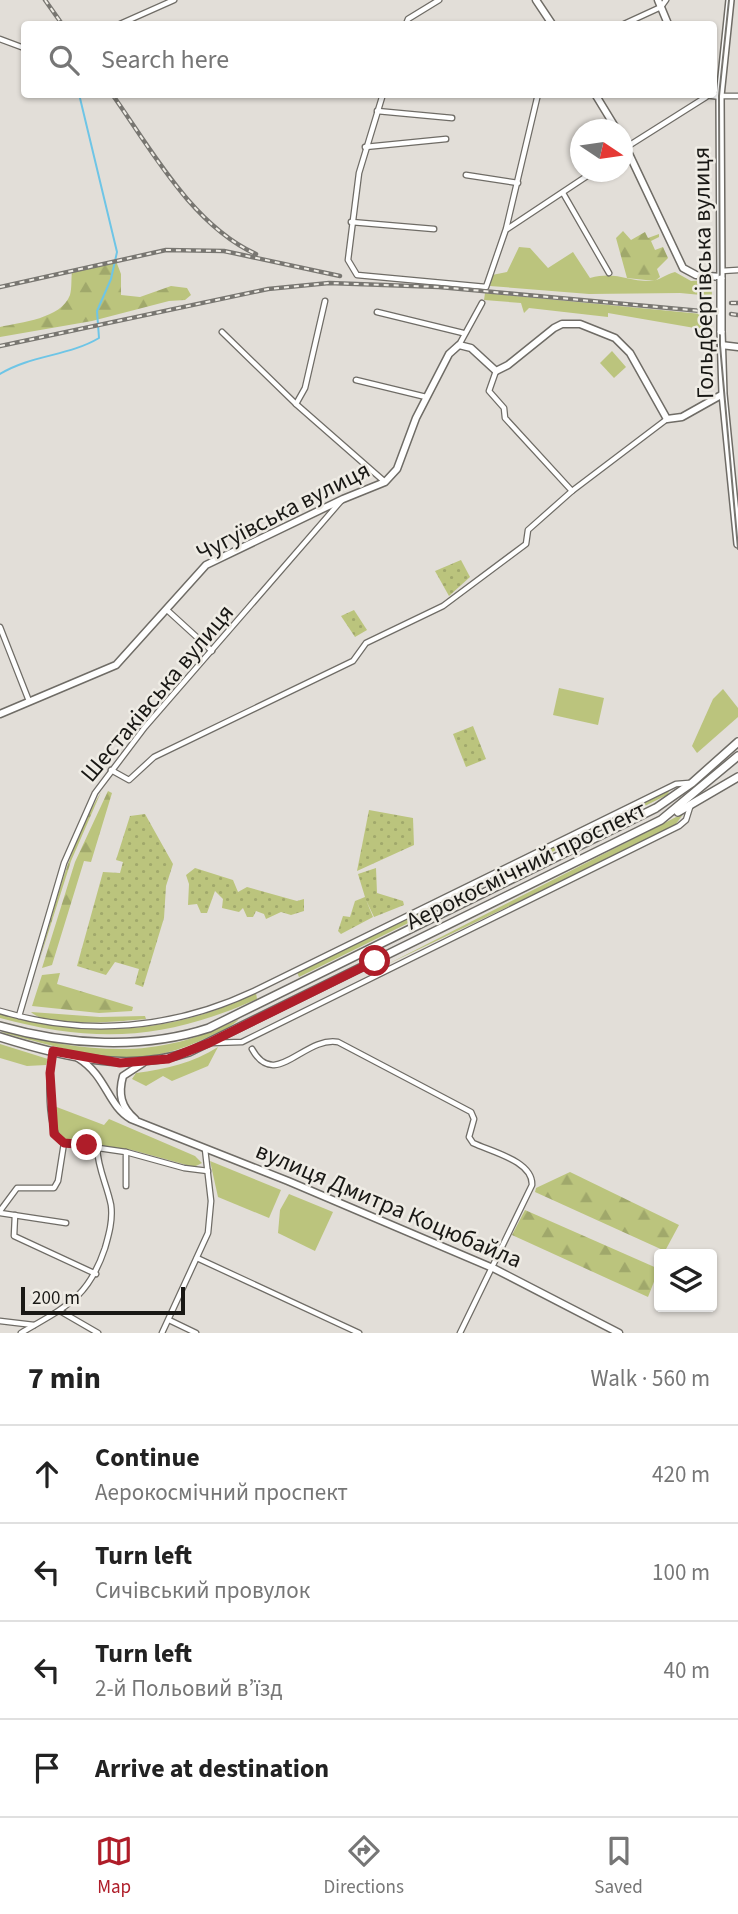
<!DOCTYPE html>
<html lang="en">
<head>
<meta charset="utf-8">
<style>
	body { margin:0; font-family:"Source Sans 3",sans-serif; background:#f6f6f6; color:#222 }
	.controls { position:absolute; right:21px; bottom:21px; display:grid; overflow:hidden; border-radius:7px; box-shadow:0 2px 5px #0004 }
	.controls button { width:63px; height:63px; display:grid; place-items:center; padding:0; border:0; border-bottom:2px solid #e0e0e0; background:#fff; color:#222; font:35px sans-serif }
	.compass { position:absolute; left:570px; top:119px; width:63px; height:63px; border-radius:50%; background:#fff; box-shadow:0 2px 5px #0004; rotate:103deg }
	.scale { position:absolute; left:21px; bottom:18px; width:164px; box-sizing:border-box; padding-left:7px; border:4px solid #191815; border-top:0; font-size:19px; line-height:24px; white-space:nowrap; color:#191815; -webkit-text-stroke:5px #efece5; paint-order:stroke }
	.stop { position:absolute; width:21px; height:21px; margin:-16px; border:5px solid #af1d29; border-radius:50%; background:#fff }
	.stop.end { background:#af1d29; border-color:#fff; box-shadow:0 2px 7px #0008 }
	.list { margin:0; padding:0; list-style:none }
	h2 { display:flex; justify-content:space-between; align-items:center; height:91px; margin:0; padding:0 28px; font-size:30px }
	h2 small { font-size:23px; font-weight:400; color:#767676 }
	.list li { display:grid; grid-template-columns:46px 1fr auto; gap:21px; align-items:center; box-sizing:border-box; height:98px; padding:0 28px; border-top:2px solid #e0e0e0 }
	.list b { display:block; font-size:26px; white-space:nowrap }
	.list p { margin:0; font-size:23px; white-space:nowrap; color:#767676 }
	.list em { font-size:23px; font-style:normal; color:#767676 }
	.icon { flex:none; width:38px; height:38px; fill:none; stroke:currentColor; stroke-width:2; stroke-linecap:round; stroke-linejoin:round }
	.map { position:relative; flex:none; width:738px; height:1333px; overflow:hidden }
	.search { position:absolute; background:#fff; box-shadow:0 2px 5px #0004; left:21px; right:21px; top:21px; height:77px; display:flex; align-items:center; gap:18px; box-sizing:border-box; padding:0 24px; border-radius:7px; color:#767676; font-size:26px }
	.sheet { height:483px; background:#fff }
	nav { display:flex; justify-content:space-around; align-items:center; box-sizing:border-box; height:98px; border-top:2px solid #e0e0e0; background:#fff; font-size:19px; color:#767676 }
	nav a { display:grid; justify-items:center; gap:4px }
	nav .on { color:#af1d29 }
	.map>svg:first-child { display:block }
	.grass { fill:#bbc47d }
	.forest { fill:url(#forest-firs) }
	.park { fill:url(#park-dots) }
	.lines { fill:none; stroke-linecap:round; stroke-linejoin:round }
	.stream { stroke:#6ec5e6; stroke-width:2 }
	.minor-casing { stroke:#6f6c66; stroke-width:7 }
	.tertiary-casing { stroke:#6f6c66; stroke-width:9 }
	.secondary-casing { stroke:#6f6c66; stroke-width:9 }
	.primary-casing { stroke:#6f6c66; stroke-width:10 }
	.minor { stroke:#fff; stroke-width:4.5 }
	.tertiary { stroke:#fff; stroke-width:6 }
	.secondary { stroke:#fff; stroke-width:6 }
	.primary { stroke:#fff; stroke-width:7 }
	.tram { stroke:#787671; stroke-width:2 }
	.rail-casing { stroke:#787671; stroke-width:4.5 }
	.rail { stroke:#efece5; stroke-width:2; stroke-dasharray:5; stroke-linecap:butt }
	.primary-bridge-casing { stroke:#6f6c66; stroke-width:10; stroke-linecap:butt }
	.primary-bridge { stroke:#fff; stroke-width:7 }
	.route { stroke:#af1d29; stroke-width:9 }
	.labels { text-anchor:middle; stroke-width:5; stroke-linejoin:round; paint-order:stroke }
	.street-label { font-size:24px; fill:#191815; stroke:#efece5 }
</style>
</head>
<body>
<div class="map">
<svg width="738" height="1333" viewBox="0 0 738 1333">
	<defs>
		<pattern id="forest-firs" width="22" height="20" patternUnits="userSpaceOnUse" patternTransform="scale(1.75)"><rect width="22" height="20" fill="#bbc47d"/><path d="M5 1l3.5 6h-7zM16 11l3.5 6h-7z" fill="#a0a86b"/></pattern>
		<pattern id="park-dots" width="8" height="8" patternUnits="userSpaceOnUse" patternTransform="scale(1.75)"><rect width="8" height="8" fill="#bbc47d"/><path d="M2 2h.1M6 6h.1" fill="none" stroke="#a0a86b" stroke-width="1.8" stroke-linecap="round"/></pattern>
	</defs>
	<rect width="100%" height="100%" fill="#e2ded8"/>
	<g class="grass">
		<path d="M519,247L530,248L548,268L573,252L590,278C616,271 625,281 650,281C659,281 666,274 675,272L691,281L711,280L712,296L680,293L589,294L490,286L492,275L507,272Z"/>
		<polygon points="485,293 712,315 712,331 608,313 608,317 529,308 524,313 521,303 484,300"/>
		<polygon points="612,351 626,367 614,378 600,363"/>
		<polygon points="559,688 604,698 598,725 553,715"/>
		<polygon points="723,689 738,708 738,717 697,753 692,746 713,699"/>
		<polygon points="670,790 667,795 299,977 297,972"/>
		<polygon points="684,813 676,824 639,844 386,965"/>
		<path d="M256,993L257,999C165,1040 97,1044 0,1018V1012C92,1038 169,1035 256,993Z"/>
		<path d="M31,1012L100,1017L145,1016L146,1019C122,1021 47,1029 31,1012Z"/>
		<path d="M239,1019C234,1026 218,1032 208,1037C135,1075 74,1051 0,1032C17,1032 43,1041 62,1044C130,1055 178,1049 239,1019Z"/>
		<polygon points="0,1044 48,1059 46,1065 27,1066 0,1058"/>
		<path d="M218,1047L208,1066L172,1081L163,1076L146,1086L132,1079L136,1073C166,1069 193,1063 218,1047Z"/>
		<polygon points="54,1106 104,1125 109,1119 195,1156 202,1163 194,1167 132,1150 65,1140 58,1134"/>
		<polygon points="210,1161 281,1190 269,1218 218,1197"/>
		<polygon points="289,1194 333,1212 315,1251 278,1233 280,1210"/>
	</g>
	<g class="forest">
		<polygon points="623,231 631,240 645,232 648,238 659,234 659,237 651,241 655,250 663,247 668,258 657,269 660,277 655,281 627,278 616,238"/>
		<path d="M116,261L121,274V295L140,297L171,286L187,288L191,295L185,300L169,301L92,321L0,337V327C21,322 61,319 70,295C72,288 71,279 72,272Z"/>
		<polygon points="108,791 112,793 91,862 84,861 52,965 42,968 75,862"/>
		<path d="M101,792L71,861L38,965C55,906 69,845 101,792Z"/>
		<polygon points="60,973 57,984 133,1007 132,1011 99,1013 32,1006 42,975"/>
		<polygon points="570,1172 679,1225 665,1251 535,1192 536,1188"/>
		<polygon points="525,1210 659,1269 648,1297 512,1235"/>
	</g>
	<g class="park">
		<polygon points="461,560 470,577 449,596 435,571"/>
		<polygon points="354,610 367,630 355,637 341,616"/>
		<polygon points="473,726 486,759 466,767 453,734"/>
		<polygon points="369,810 413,818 414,845 357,871"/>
		<polygon points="145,814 173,864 166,886 164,918 143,987 135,984 139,969 115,962 106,975 77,966 103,872 120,873 123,862 116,860 130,816"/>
		<polygon points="195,868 233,880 238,892 247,887 297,901 304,899 304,911 291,915 281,912 266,919 264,914 256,911 253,917 247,917 243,908 239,912 222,908 223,899 215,891 207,913 201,913 197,904 188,905 189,884 186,875"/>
		<polygon points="376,868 377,893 403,901 404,905 374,917 366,900 373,917 341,934 338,931 343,916 350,917 355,901 365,897 358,874"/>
	</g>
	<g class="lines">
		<path class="stream" d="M0,374C31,355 69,356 99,338L97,311L111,279L117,252L79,94"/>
		<g class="minor-casing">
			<g id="minor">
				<polyline points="120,24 174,0"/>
				<polyline points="406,24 408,19 439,0"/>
				<polyline points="624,24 661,7 666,0"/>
				<polyline points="0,39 24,48"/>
				<polyline points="383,94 359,173 348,260 357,275 486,287 506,229 538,94"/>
				<polyline points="720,96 738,96"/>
				<polyline points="377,111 452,118"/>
				<polyline points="365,147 446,139"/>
				<polyline points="622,150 706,97"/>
				<polyline points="466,175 518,183"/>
				<polyline points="563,193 609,273"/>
				<polyline points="351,222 434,229"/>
				<polyline points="507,229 593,172"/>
				<polyline points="721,271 738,270"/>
				<polyline points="377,312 463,333"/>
				<polyline points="222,332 296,404 385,482"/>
				<polyline points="459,345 482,303"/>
				<polyline points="496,371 489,391 504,408 505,418 572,491"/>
				<polyline points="356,380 426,397"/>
				<polyline points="296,404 305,388 325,301"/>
				<polyline points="166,609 212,651"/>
				<polyline points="0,627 29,701"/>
				<polyline points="111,770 129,780 154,757 353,661 366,643 443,606 526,544 528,530 572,491 667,419"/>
				<path d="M0,1011C86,1037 173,1029 254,991L676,784L689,783"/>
				<polyline points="19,1016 64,863 95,793 145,727 341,501"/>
				<polyline points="211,1043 242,1042 679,826 686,820 691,804"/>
				<path d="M252,1049C275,1091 304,1036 338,1042L471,1112L474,1119L469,1137L473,1143C492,1152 533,1161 532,1185L460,1333"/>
				<path d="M53,1052C49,1072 45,1133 64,1143"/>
				<polyline points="64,1143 126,1152 126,1186"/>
				<polyline points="126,1152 184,1168 208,1171"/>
				<polyline points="0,1211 17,1188 54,1188 58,1181 64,1143"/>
				<polyline points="0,1213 66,1223"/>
				<polyline points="15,1215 14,1236 96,1274"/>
				<polyline points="197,1258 359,1333"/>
				<polyline points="60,1311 98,1333"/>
				<polyline points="169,1320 196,1333"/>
				<polyline points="0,1321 34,1325"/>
				<path d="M21,1333C65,1307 88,1299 105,1248C109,1234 113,1220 111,1205C107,1185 98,1169 97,1148"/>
				<polyline points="162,1333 208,1233 211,1201 205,1149"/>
			</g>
		</g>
		<g class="tertiary-casing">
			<g id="tertiary">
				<polyline points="536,0 552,24"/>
				<polyline points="658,0 668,24"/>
				<polyline points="595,94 617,130"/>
				<polyline points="703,94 720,96"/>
				<polyline points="622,139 683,268 696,275 721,277"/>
				<polyline points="721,345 738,347"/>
				<polyline points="0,714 116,665 206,565 343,499 385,482 397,469 416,418 449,354 459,345 471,348 496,371 508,365 554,328 562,324 580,324 615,338 630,353 667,419 682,417 723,394"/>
			</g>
		</g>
		<g class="secondary-casing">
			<g id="secondary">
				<path d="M78,1058C107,1076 107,1105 131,1119L288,1181L495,1269L619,1333"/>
				<path d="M135,1119C121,1107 118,1094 123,1076L143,1063"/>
			</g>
		</g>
		<g class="primary-casing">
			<g id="primary">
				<polyline points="721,279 720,96 730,0"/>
				<polyline points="721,331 723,394 738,544"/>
				<polyline points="678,812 738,777"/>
				<path d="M0,1026C67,1045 142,1050 209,1028L656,808L692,783L738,742"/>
				<path d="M0,1037C61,1056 126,1073 189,1052L661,820L738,756"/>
			</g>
		</g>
		<use href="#minor" class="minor"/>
		<use href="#tertiary" class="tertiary"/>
		<use href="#secondary" class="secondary"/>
		<use href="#primary" class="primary"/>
		<polyline class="tram" points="729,0 719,96 720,345 738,549"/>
		<g class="rail-casing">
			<g id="rail">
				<polyline points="45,0 62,24"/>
				<path d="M112,94C151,149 192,225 256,254"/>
				<polyline points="0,287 166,250 224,251 340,276"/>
				<polyline points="731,303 738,303"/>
				<polyline points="731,314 738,315"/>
				<polyline points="0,346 268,289 329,283 439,287 712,312"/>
			</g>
		</g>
		<use href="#rail" class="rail"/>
		<g class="primary-bridge-casing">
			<polyline id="primary-bridge" points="721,331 721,279"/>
		</g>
		<use href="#primary-bridge" class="primary-bridge"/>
	</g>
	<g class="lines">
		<polyline class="route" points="87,1145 64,1143 54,1134 50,1073 53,1051 120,1063 168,1059 209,1043 375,961"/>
	</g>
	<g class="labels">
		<g class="street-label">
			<text transform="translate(703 273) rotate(-91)" y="8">Гольдбергівська вулиця</text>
			<text transform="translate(283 511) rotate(-27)" y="8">Чугуївська вулиця</text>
			<text transform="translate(157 693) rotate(-50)" y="8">Шестаківська вулиця</text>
			<text transform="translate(526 865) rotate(-26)" y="8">Аерокосмічний проспект</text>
			<text transform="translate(389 1205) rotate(23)" y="8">вулиця Дмитра Коцюбайла</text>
		</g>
	</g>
</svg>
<div class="controls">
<button><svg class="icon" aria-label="layers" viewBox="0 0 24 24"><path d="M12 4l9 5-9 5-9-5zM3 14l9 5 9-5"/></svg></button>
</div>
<svg class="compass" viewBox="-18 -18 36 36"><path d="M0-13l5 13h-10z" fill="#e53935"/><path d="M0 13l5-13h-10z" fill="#767676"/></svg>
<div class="scale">200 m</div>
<div class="stop" style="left:375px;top:961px"></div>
<div class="stop end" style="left:87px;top:1145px"></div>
<div class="search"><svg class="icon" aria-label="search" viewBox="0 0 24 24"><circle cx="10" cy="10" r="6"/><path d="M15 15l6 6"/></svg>Search here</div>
</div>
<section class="sheet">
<h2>7 min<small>Walk · 560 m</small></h2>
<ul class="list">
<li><svg class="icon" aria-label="ahead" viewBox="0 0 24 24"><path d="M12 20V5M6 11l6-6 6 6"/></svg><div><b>Continue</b><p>Аерокосмічний проспект</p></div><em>420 m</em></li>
<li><svg class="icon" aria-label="left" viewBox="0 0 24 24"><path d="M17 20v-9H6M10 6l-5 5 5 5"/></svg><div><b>Turn left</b><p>Сичівський провулок</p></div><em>100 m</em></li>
<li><svg class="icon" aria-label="left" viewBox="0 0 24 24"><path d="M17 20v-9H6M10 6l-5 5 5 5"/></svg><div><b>Turn left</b><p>2-й Польовий в’їзд</p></div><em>40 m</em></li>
<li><svg class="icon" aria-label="arrive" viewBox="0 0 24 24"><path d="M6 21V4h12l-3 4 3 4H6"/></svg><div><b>Arrive at destination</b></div></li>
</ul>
</section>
<nav>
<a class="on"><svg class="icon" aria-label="map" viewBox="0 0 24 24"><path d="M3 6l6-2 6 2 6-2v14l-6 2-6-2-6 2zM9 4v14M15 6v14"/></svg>Map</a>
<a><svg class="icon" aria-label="directions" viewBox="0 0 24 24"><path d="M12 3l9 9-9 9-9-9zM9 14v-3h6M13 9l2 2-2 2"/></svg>Directions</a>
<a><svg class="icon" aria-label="saved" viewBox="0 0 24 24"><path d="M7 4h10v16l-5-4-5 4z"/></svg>Saved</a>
</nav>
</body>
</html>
